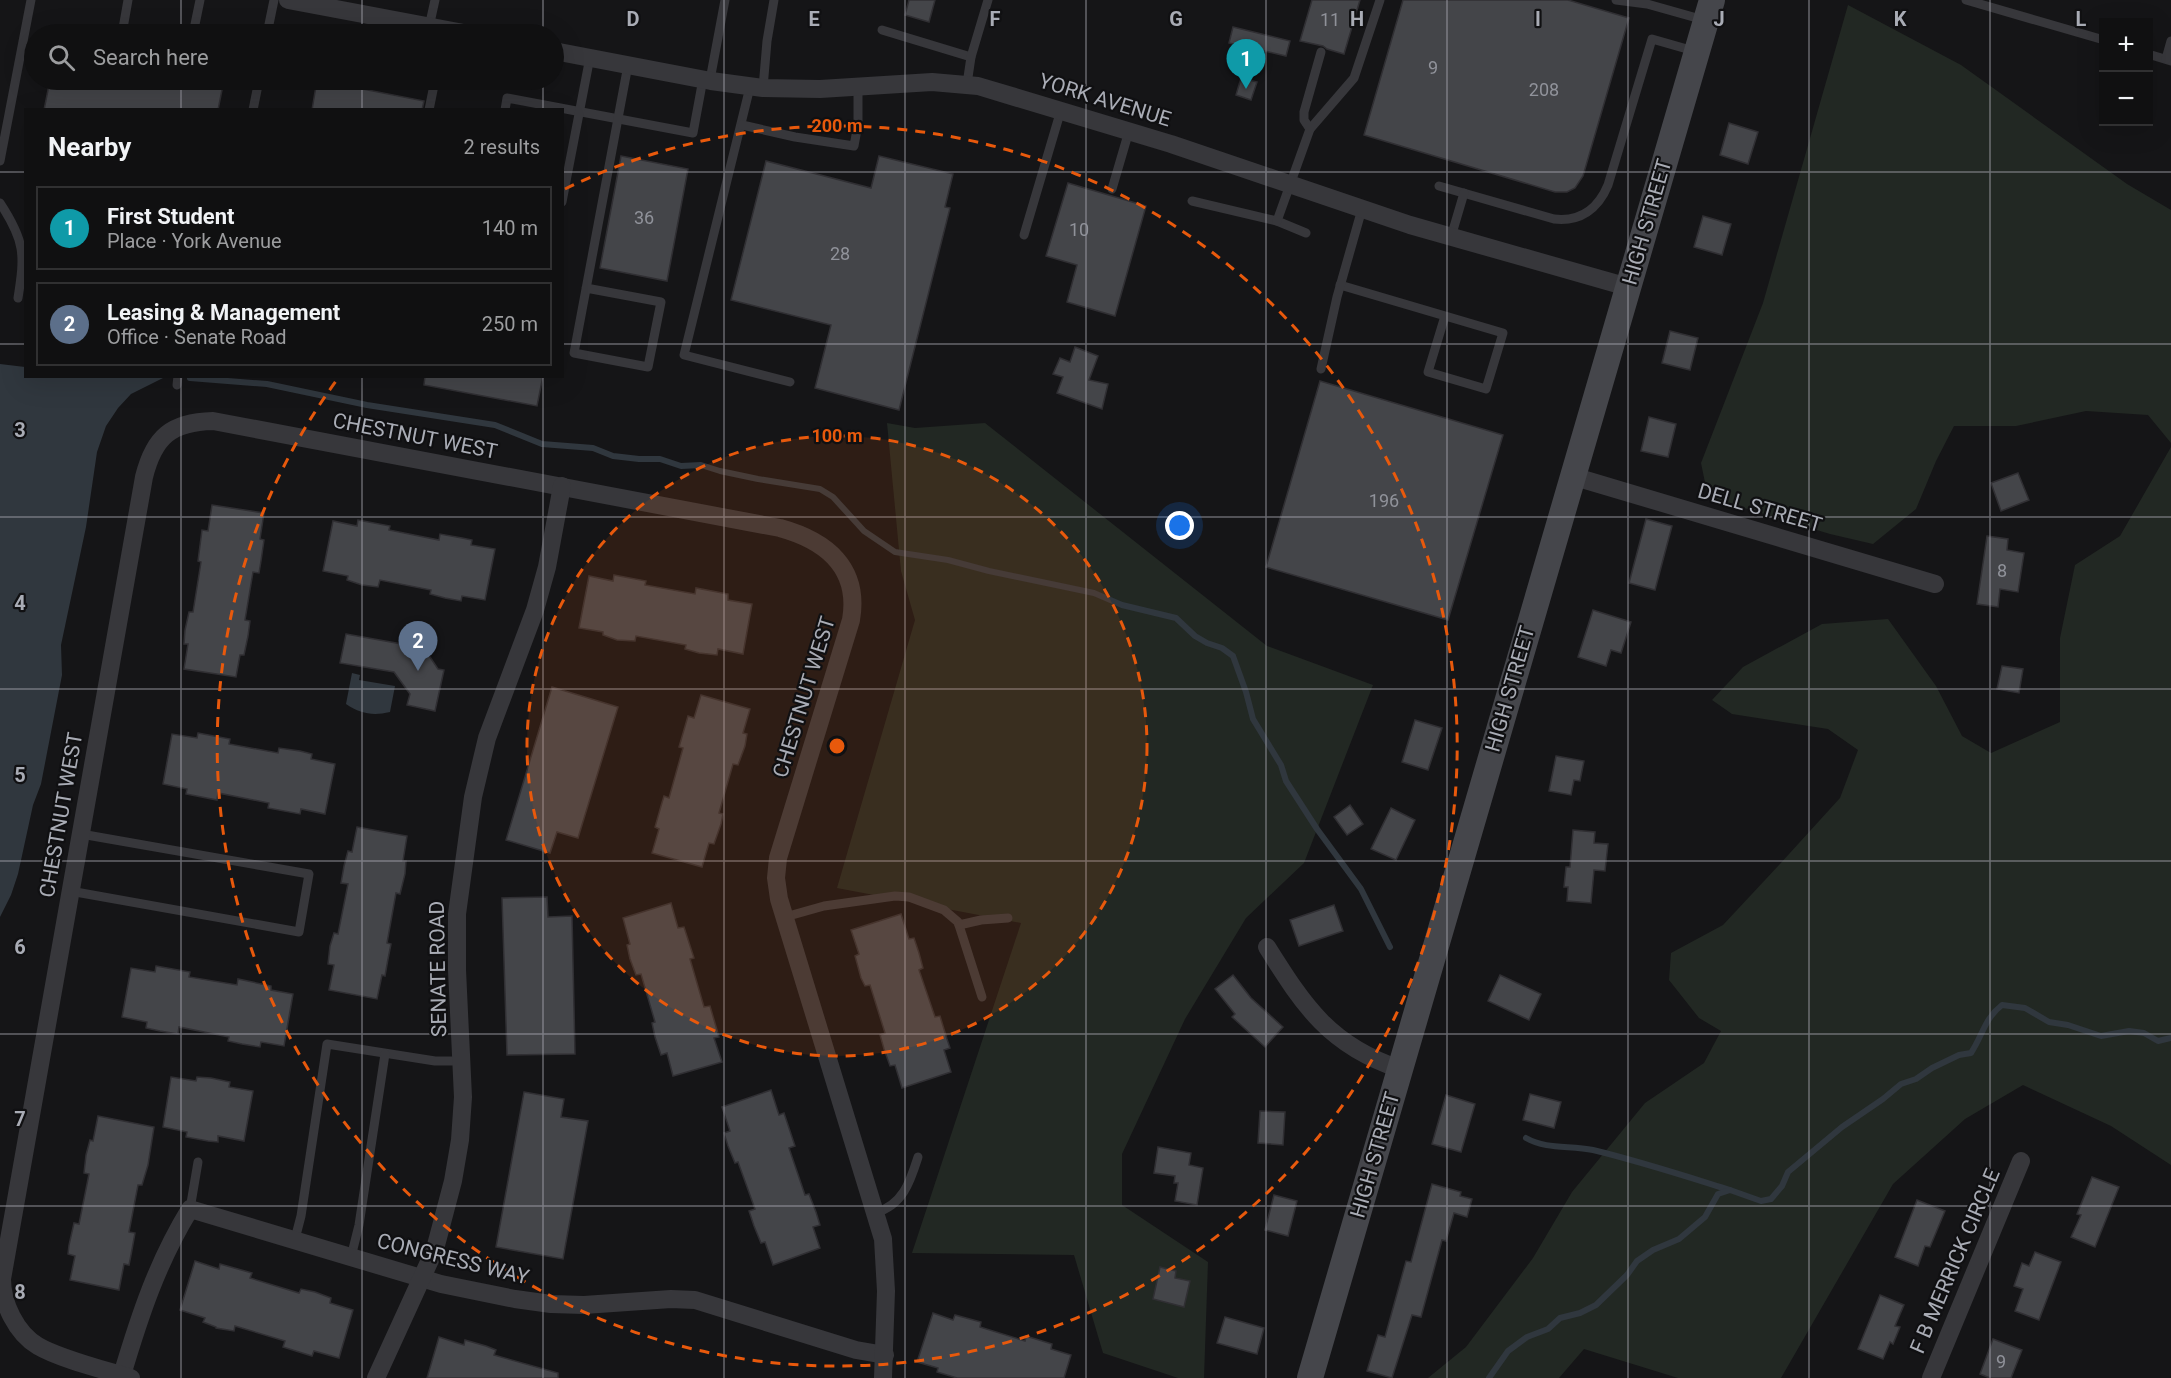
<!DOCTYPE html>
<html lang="en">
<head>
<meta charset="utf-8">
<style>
	body { margin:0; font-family:Roboto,sans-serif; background:#1e1e1f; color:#f1f3f6 }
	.controls { position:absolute; right:18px; top:18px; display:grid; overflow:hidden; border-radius:0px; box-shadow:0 6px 24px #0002 }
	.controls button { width:54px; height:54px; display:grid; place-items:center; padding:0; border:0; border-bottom:2px solid #303031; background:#101011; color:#f1f3f6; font:30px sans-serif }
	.you { position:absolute; left:1180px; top:526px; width:21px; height:21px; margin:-15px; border:4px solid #fff; border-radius:50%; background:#1a73e8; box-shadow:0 0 0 9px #1a73e833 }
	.badge { display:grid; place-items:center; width:39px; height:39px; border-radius:50%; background:#2563eb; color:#fff; font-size:20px; font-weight:700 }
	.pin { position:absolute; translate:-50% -50px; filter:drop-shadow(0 2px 3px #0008) }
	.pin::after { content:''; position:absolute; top:32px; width:21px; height:18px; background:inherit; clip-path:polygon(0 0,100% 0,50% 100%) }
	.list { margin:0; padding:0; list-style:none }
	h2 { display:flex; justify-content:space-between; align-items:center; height:78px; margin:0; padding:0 24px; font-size:26px }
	h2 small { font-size:20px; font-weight:400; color:#9c9d9f }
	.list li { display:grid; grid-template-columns:39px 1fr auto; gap:18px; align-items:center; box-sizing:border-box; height:84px; margin:0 12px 12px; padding:0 12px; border:2px solid #303031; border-radius:0px }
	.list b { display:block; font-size:22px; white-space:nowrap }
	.list p { margin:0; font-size:20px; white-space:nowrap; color:#9c9d9f }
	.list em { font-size:20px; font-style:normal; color:#9c9d9f }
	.icon { flex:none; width:33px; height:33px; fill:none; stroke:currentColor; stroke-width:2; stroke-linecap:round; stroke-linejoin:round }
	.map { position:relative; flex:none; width:2171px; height:1378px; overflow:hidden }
	.search { position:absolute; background:#101011; box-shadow:0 6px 24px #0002; left:24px; top:24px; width:540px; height:66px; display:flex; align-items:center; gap:15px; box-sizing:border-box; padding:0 21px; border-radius:33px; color:#9c9d9f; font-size:22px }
	.panel { position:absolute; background:#101011; box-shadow:0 6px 24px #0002; left:24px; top:108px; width:540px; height:270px; border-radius:0px }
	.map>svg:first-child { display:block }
	.green { fill:#222823 }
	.water { fill:#30373e }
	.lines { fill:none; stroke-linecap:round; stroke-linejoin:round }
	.stream { stroke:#30373e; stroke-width:6 }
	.building { fill:#444549; stroke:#302f33; stroke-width:1.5 }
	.service { stroke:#37373b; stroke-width:9 }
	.minor { stroke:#37373b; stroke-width:18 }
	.secondary { stroke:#45464b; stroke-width:26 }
	.grid { fill:none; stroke:#a9acb5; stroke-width:1.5; stroke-opacity:0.55 }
	.ring { fill:none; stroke:#e8590c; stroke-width:3; stroke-dasharray:10 8 }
	.labels { text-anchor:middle; stroke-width:4.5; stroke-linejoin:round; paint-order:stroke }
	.number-label { font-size:18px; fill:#90929a }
	.street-label { font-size:21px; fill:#a9acb5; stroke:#101012 }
	.grid-label { font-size:20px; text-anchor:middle; font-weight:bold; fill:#a9acb5; stroke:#101012; stroke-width:4.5; stroke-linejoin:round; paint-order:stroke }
	.centre { fill:#e8590c; stroke:#101012; stroke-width:3 }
	.ring-label { font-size:18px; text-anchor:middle; font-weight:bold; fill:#e8590c; stroke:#101012; stroke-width:4.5; stroke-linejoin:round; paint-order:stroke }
</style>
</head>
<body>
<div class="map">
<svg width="2171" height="1378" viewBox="0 0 2171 1378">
	<rect width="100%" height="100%" fill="#151517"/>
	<g class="green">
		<polygon points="1848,5 1961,65 2127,184 2171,210 2171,443 2148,415 2086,411 2016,426 1954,426 1936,461 1916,509 1873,544 1830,534 1708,497 1701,463 1763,303"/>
		<polygon points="887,423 915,428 985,423 1267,646 1373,685 1304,863 1246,918 1185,1019 1122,1154 1122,1205 1208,1262 1204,1378 1178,1378 1103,1353 1074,1255 912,1253 1021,923 837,888 915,620 901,571"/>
		<polygon points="2171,447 2171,1165 2111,1126 2023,1085 1965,1119 1893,1184 1781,1378 1678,1378 1584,1349 1559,1378 1428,1378 1466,1347 1533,1258 1572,1192 1645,1103 1704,1063 1721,1031 1699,1018 1669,980 1671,953 1723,925 1779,865 1840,798 1858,750 1828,729 1732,714 1712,700 1743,667 1822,624 1888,619 1936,686 1962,736 1991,753 2060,722 2060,638 2075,565 2120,536"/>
	</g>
	<g class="water">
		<polygon points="0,364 25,367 26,376 165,377 131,394 118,408 106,426 97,452 86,527 61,645 62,675 41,784 33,805 18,874 11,895 0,917"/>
		<path d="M352,673L360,675L359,680L395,686L390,712C373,716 361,714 346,704Z"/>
	</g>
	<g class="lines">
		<g class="stream">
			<polyline points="190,378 267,384 367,405 495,425 542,444 593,448 613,456 639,459 660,459 681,466 701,465 720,471 758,479 820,489 833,497 864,531 895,552 948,560 989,571 1094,593 1122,605 1176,618 1195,636 1207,643 1222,648 1233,656 1246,692 1253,719 1281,765 1286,781 1317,829 1361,889 1390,947"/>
			<path d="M1526,1138C1547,1150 1570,1145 1593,1150C1639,1161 1685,1176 1730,1190"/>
			<path d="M1489,1378L1508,1351L1527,1337L1548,1329L1560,1318L1580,1313L1596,1305L1627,1275L1637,1261L1653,1250L1679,1239L1705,1217L1718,1194L1730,1190L1761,1201L1771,1199L1782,1186L1788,1172L1842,1127L1883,1099L1901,1084L1916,1079L1932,1068L1959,1055L1971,1053C1983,1035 1984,1019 2002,1005L2025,1008L2049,1022L2068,1025L2101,1036L2129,1031L2144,1033L2158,1041L2171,1038"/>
		</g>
	</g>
	<g class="building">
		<polygon points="909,0 935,0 929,22 905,15"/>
		<polygon points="1312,0 1360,0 1344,54 1327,49 1323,46 1300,41"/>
		<polygon points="1403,0 1568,0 1629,18 1583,176 1575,188 1567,192 1555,192 1364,135"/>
		<polygon points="1233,27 1290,41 1286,56 1229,43"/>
		<polygon points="1241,78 1257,82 1251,100 1236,95"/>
		<polygon points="50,80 224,80 218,110 44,110"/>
		<polygon points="317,80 424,101 422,110 312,110"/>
		<polygon points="1729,123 1758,132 1748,164 1720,155"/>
		<polygon points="621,156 688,169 667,281 600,268"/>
		<polygon points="879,156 953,174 945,207 950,208 899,410 815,388 831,325 731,300 766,161 871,188"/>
		<polygon points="1068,183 1146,206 1115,316 1067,302 1077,265 1046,256"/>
		<polygon points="1703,216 1731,224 1722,255 1694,247"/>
		<polygon points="1670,331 1698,338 1690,370 1662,363"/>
		<polygon points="1075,347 1098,356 1089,380 1108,384 1102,409 1057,393 1063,377 1053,374 1060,358 1070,362"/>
		<polygon points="425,376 543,376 537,406 424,385"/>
		<polygon points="1320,381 1503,435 1448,620 1266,567"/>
		<polygon points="1649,417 1676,424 1668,457 1641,451"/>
		<polygon points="2018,473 2029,500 2001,511 1991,483"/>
		<polygon points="212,505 264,513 260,539 264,540 261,561 259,573 253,572 245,620 250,621 248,636 244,655 240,655 236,677 184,669 188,644 184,644 185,630 189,612 193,612 201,562 198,561 202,530 208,531"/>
		<polygon points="1646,519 1672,526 1655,590 1629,583"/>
		<polygon points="358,520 390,526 389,530 439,540 440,534 462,538 472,540 471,545 495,549 485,600 462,596 461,601 445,598 430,594 431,590 380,580 378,587 362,585 347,580 348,576 323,571 333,521 357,526"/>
		<polygon points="1987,536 2008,539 2007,550 2024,553 2018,592 2000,589 1998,607 1977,604"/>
		<polygon points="614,575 646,581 645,585 695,594 696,588 728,594 728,600 752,604 743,654 718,649 717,655 699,653 685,649 686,645 636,636 635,641 617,640 603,635 603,632 579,628 589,576 613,581"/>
		<polygon points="1593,610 1631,622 1621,653 1611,650 1606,666 1578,657"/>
		<polygon points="346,634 424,648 438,669 444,670 435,711 407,705 410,694 394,672 340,663"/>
		<polygon points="2002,666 2023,669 2019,693 1997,689"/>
		<polygon points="552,687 618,707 578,838 557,832 550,853 506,840"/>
		<polygon points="701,695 750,709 743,733 747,734 745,746 738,765 733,764 719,813 723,814 721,824 714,844 709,843 702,867 652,853 659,829 655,827 661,806 664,796 669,798 683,748 679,747 688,716 694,718"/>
		<polygon points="1415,720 1442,728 1428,770 1402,762"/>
		<polygon points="198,733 230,739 229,744 278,753 279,748 300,751 312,754 311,759 335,764 325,814 301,809 300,814 268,808 269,803 218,793 217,800 186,794 187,789 163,784 172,734 197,738"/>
		<polygon points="1556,756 1584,761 1580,781 1574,780 1571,795 1549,791"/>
		<polygon points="1350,805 1363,824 1347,835 1334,817"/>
		<polygon points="1391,808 1415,820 1396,860 1371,849"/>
		<polygon points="357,827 407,836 403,861 406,861 405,874 400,894 396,893 387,943 391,944 388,959 385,976 382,975 377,999 329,990 334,965 328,964 330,946 334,933 338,934 348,884 341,883 344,866 348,851 352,852"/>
		<polygon points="1573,830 1595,832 1594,843 1608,844 1605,871 1594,870 1591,903 1567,901 1568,887 1564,887 1566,867 1570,867"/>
		<polygon points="547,897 548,917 572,916 575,1054 507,1055 502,898"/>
		<polygon points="671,903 678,928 684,927 694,958 690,959 704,1007 710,1006 719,1037 714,1038 722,1062 673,1076 667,1053 661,1055 655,1037 652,1023 655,1022 641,974 636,975 630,959 627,945 630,944 623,918"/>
		<polygon points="1334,905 1343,931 1299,946 1290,920"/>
		<polygon points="901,914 909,939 914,938 919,953 923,968 919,970 935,1017 940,1016 947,1039 950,1048 944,1050 951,1072 902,1088 895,1065 890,1066 884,1049 880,1035 885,1033 870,985 865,986 861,978 855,956 859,954 851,930"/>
		<polygon points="156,966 190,972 189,977 237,985 238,979 271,986 271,990 293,994 284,1046 261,1042 260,1047 242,1044 228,1041 229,1037 179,1027 178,1034 160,1031 146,1028 147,1022 122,1017 131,968 155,972"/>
		<polygon points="1233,975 1251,998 1283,1027 1265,1047 1232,1017 1235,1014 1215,989"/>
		<polygon points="1500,975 1541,994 1529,1020 1488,1001"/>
		<polygon points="171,1077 196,1081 197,1077 211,1078 230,1082 229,1087 253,1091 244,1141 218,1136 218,1142 208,1141 186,1137 187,1132 163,1127"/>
		<polygon points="771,1090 779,1115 784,1113 795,1146 789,1148 805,1195 809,1194 816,1212 820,1225 813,1227 820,1248 773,1265 765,1242 761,1243 754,1226 749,1211 755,1209 738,1162 735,1163 728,1146 724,1133 730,1131 722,1107"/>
		<polygon points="524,1092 564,1099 561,1117 588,1121 563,1259 496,1247"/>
		<polygon points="1530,1094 1561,1102 1554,1128 1523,1120"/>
		<polygon points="1446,1095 1475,1104 1461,1152 1432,1144"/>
		<polygon points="1260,1111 1285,1112 1283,1145 1258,1143"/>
		<polygon points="98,1116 154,1127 148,1165 142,1185 138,1185 129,1232 135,1233 131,1255 129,1265 124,1264 119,1290 70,1280 75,1256 68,1254 69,1245 74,1223 79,1224 89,1174 84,1173 86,1155 90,1140 93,1141"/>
		<polygon points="1158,1147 1191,1153 1189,1165 1203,1168 1197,1205 1175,1201 1178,1183 1174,1183 1175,1176 1154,1173"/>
		<polygon points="2092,1177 2119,1187 2095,1247 2071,1237 2081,1215 2077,1214"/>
		<polygon points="1432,1184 1461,1192 1460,1196 1472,1199 1467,1217 1454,1213 1446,1241 1442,1240 1421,1317 1412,1315 1392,1378 1367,1371 1378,1335 1385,1337 1406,1261 1411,1262"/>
		<polygon points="1274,1195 1297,1201 1288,1236 1265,1230"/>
		<polygon points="1917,1200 1945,1211 1930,1247 1925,1246 1918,1266 1895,1257"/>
		<polygon points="2035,1252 2061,1262 2039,1320 2015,1311 2023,1289 2014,1286 2022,1263 2029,1266"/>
		<polygon points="195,1261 219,1269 220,1264 245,1271 252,1273 250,1278 299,1293 301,1289 315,1292 331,1298 330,1303 353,1310 339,1358 314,1351 312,1356 283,1347 285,1341 235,1326 234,1331 216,1328 216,1327 203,1322 205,1318 180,1310"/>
		<polygon points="1160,1267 1176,1271 1175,1278 1190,1281 1184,1307 1153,1299"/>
		<polygon points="1880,1295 1904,1305 1895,1326 1900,1327 1893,1344 1890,1342 1883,1359 1858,1349"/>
		<polygon points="933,1313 953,1320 955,1315 981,1322 980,1327 1025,1341 1026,1336 1052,1344 1051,1349 1071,1355 1064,1378 957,1378 937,1372 938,1368 917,1362"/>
		<polygon points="1225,1317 1264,1328 1257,1354 1217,1343"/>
		<polygon points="439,1337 464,1345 465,1340 486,1346 496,1350 494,1355 558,1373 558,1378 427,1378"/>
		<polygon points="1993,1339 2022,1350 2011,1378 1990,1378 1980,1374"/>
	</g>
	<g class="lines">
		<g class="service">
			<polyline points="1616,0 1647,4 1704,20"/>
			<polyline points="1966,0 2104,40"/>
			<polyline points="429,27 435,0"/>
			<polyline points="882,30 971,57"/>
			<polyline points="122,34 128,0"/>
			<polyline points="193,34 200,0"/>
			<polyline points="267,34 274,0"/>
			<polyline points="2148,54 2171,61"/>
			<polyline points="2166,59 2171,41"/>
			<polyline points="710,80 725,0"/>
			<polyline points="967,84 971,57 988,0"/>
			<polyline points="750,87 684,355 790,382"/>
			<polyline points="763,88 767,41 774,0"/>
			<polyline points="253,110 259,80"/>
			<polyline points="429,110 435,80"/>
			<polyline points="505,110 507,98 693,133 703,79"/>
			<polyline points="742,125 795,137 854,146 858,124 858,87"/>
			<polyline points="1310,129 1304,120 1304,112 1321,52"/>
			<polyline points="0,161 31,0"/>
			<path d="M1439,186L1554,219C1580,222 1598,209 1608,185L1652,39L1694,51"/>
			<polyline points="1112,189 1129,131"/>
			<polyline points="1192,201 1277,221 1306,233"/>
			<polyline points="562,202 590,57"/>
			<path d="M0,203C25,241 25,254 18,298"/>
			<polyline points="1277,221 1310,129 1354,78 1380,0"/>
			<polyline points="1024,235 1061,110"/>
			<polyline points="1451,237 1464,193"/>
			<polyline points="1340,285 1503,333 1486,389 1428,372 1445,316"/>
			<polyline points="586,288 661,302 648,367 574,353 628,65"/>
			<polyline points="1321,369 1337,297 1362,209"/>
			<polyline points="177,385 178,376"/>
			<polyline points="70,891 299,932 309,874 81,834"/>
			<polyline points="785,917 824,906 895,896 909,897 944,910 958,922 982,997"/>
			<polyline points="959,925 981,920 1008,918"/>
			<polyline points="190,1209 198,1162"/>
			<path d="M875,1213C903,1205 910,1182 918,1157"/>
			<polyline points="295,1239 301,1216 327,1044 435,1061 462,1061"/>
			<polyline points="351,1257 359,1225 385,1054"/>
		</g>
		<g class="minor">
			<polyline points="288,0 469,34"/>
			<polyline points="554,51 711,81 763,88 820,89 932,82 978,86 1171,144 1410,225 1628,287"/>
			<polyline points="1572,476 1935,584"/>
			<path d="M1267,947C1304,1006 1330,1046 1400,1069"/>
			<path d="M122,1375C140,1315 157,1263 190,1209L441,1284L515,1299L551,1304L584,1305L671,1299L695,1300L856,1350L885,1355"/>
			<path d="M131,1378C105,1370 60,1359 38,1346C16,1333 2,1303 2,1279L144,477C154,437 171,422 213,421L780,528C827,541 860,568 851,620L778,858L776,878L779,899L883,1239L886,1291L883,1378"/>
			<polyline points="376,1378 435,1249 453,1181 460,1140 463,1097 457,970 457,914 473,797 487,738 535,610 547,567 562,486"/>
			<polyline points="1931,1378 2021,1161"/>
		</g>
		<polyline class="secondary" points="1310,1378 1712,0"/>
	</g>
	<path class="grid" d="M181,0V34M362,0V34M543,0V34M724,0V1378M905,0V1378M1086,0V1378M1266,0V1378M1447,0V1378M1628,0V1378M1809,0V1378M1990,0V1378M181,80V110M362,80V110M543,80V110M0,172H26M562,172H2171M0,344H26M562,344H2171M181,376V1378M362,376V1378M543,376V1378M0,517H2171M0,689H2171M0,861H2171M0,1034H2171M0,1206H2171"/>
	<circle cx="837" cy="746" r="310" fill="#e8590c" fill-opacity=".12"/>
	<g class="ring">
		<circle cx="837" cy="746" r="310"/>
		<path d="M565 189A620 620 0 1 1 339 377"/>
	</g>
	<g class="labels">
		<g class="number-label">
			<text x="1330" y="26">11</text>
			<text x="1433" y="74">9</text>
			<text x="1544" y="96">208</text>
			<text x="644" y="224">36</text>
			<text x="1079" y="236">10</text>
			<text x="840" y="260">28</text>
			<text x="1384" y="507">196</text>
			<text x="2002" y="577">8</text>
			<text x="2001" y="1368">9</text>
		</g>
		<g class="street-label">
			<text transform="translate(1105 100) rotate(17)" y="7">YORK AVENUE</text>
			<text transform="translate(1647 222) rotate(-74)" y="7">HIGH STREET</text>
			<text transform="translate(415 436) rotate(11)" y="7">CHESTNUT WEST</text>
			<text transform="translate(1760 508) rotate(16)" y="7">DELL STREET</text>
			<text transform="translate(1510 689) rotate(-74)" y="7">HIGH STREET</text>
			<text transform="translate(804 697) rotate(-73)" y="7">CHESTNUT WEST</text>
			<text transform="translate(61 815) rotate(-80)" y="7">CHESTNUT WEST</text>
			<text transform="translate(438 969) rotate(-91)" y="7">SENATE ROAD</text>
			<text transform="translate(1375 1155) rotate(-74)" y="7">HIGH STREET</text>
			<text transform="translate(453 1259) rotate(14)" y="7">CONGRESS WAY</text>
			<text transform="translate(1955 1261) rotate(-67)" y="7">F B MERRICK CIRCLE</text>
		</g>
	</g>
	<g class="grid-label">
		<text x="633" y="26">D</text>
		<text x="814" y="26">E</text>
		<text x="995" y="26">F</text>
		<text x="1176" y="26">G</text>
		<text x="1357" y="26">H</text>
		<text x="1538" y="26">I</text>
		<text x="1719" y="26">J</text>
		<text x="1900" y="26">K</text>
		<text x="2081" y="26">L</text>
		<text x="20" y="437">3</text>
		<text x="20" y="610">4</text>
		<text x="20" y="782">5</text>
		<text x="20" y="954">6</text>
		<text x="20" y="1126">7</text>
		<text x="20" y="1299">8</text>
	</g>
	<circle cx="837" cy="746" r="9" class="centre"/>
	<g class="ring-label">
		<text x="837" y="132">200 m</text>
		<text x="837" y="442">100 m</text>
	</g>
</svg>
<div class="controls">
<button>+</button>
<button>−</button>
</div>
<div class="you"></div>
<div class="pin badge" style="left:1246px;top:89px;background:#0f9aa8">1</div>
<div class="pin badge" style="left:418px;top:671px;background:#5c6f8a">2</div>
<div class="search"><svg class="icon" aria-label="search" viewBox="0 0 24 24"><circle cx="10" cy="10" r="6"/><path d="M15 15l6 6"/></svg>Search here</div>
<section class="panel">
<h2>Nearby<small>2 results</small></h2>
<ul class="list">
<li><span class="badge" style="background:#0f9aa8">1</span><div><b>First Student</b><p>Place · York Avenue</p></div><em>140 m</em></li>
<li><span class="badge" style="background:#5c6f8a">2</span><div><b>Leasing &amp; Management</b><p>Office · Senate Road</p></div><em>250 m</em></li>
</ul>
</section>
</div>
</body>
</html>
